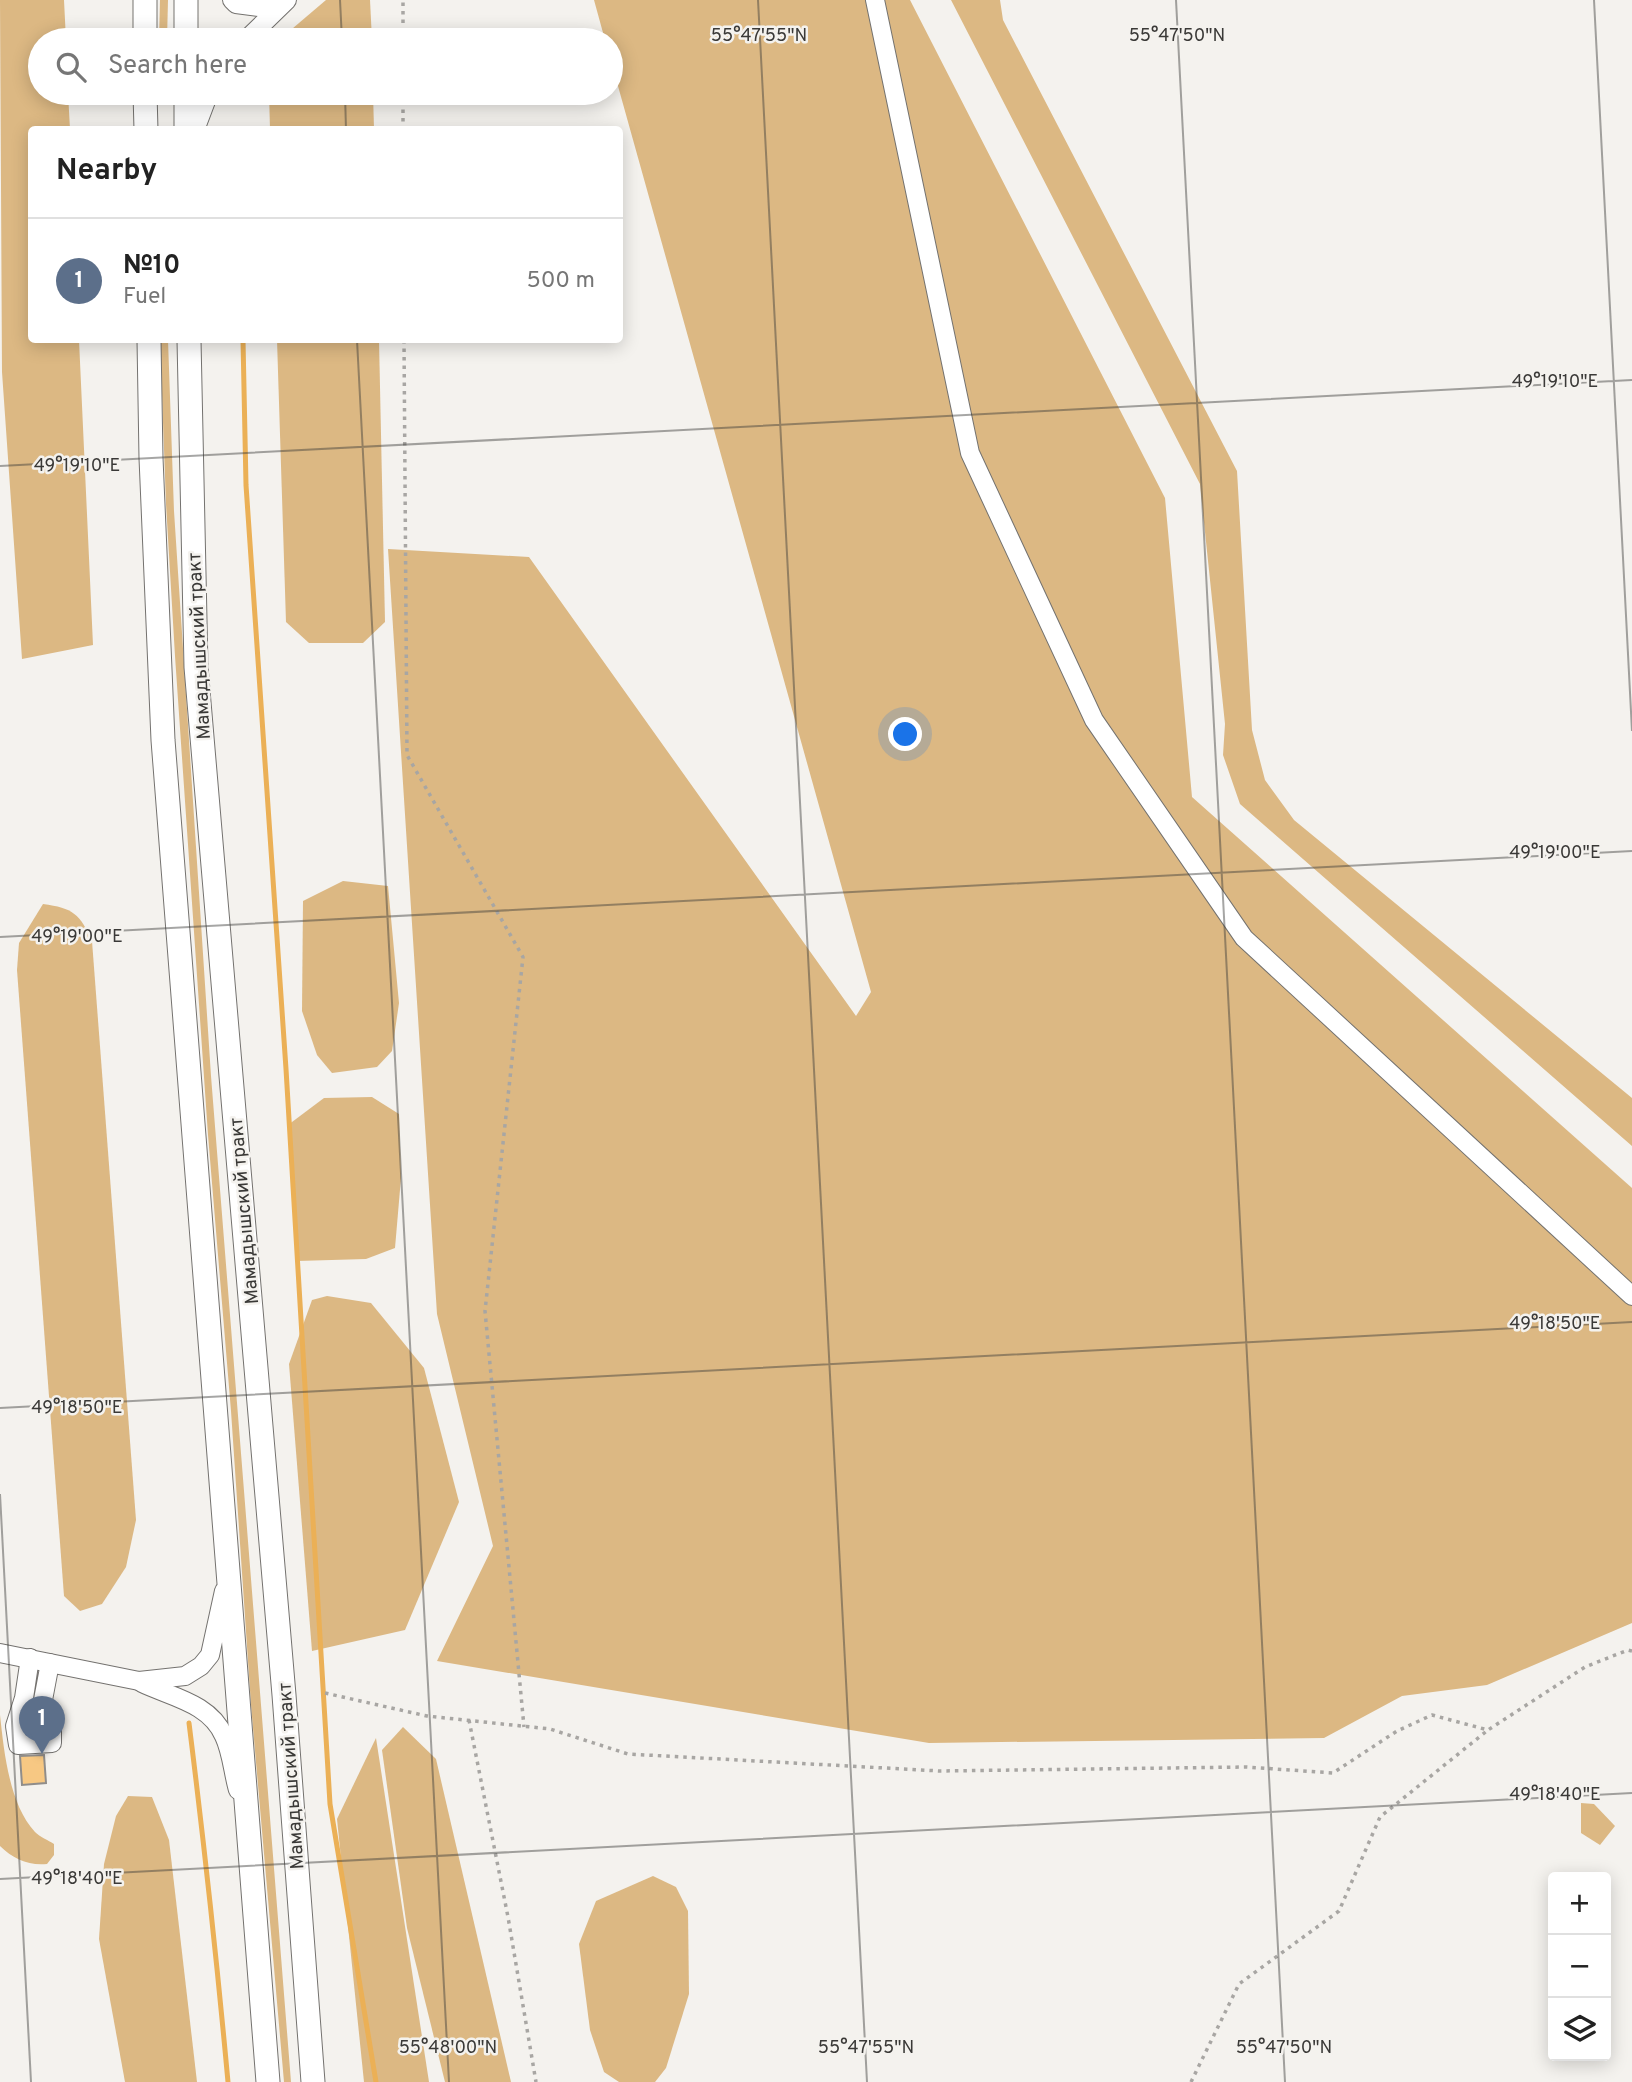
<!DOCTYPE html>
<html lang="en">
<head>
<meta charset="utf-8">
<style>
	body { margin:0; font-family:Overpass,sans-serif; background:#f6f6f6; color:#222 }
	.controls { position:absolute; right:21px; bottom:21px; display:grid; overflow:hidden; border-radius:7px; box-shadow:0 4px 18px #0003 }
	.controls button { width:63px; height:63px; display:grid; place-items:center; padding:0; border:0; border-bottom:2px solid #e0e0e0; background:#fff; color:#222; font:35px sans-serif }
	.you { position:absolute; left:906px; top:735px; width:24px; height:24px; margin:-18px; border:5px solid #fff; border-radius:50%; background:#1a73e8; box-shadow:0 0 0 10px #1a73e833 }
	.badge { display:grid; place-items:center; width:46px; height:46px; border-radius:50%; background:#6854ce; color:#fff; font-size:23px; font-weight:700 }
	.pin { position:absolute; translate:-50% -58px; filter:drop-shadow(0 2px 4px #0008) }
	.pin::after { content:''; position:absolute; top:37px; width:24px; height:21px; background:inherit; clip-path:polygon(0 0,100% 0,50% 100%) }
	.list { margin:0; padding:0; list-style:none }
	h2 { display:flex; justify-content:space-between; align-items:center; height:91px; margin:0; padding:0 28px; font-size:30px }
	h2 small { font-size:23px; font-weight:400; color:#767676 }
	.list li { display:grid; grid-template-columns:46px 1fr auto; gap:21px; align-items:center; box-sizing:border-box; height:126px; padding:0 28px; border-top:2px solid #e0e0e0 }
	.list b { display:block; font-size:26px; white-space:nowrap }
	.list p { margin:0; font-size:23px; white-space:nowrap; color:#767676 }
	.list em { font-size:23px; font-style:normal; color:#767676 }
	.icon { flex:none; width:38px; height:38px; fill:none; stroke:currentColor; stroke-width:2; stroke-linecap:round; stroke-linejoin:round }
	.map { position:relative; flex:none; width:1632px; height:2082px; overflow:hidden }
	.search { position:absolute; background:#fff; box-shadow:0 4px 18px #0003; left:28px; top:28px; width:595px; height:77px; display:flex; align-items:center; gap:18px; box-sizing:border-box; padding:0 24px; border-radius:38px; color:#767676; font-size:26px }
	.panel { position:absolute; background:#fff; box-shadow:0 4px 18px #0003; left:28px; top:126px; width:595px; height:217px; border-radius:7px }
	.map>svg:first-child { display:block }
	.green { fill:#dcb883 }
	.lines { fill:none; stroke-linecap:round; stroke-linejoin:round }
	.stream { stroke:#ebb056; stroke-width:5 }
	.building { fill:#f7c883; stroke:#908d8a; stroke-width:2 }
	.minor-casing { stroke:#74726f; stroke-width:20 }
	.major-casing { stroke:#74726f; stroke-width:25 }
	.path { stroke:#a8a6a3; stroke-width:3.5; stroke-dasharray:3.5 5; stroke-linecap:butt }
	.minor { stroke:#fff; stroke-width:18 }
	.major { stroke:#fff; stroke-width:23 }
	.ticks { fill:none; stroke:#3a3937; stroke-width:2; stroke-opacity:0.45 }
	.labels { text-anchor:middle; stroke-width:5; stroke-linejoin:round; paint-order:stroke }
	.street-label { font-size:19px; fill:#3a3937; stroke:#f4f2ee }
	.ticks-label { font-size:18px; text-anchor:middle; fill:#3a3937; stroke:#f4f2ee; stroke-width:5; stroke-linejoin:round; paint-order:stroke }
</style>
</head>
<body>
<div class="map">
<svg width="1632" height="2082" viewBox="0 0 1632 2082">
	<rect width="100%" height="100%" fill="#f4f2ee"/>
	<g class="green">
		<polygon points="0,0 64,0 66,40 40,40 40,93 68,93 70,129 32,130 32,340 79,340 93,645 22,659 2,372"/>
		<polygon points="160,0 168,0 167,40 159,40"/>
		<polygon points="326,0 370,0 372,40 279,40"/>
		<polygon points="594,0 910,0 1165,498 1192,797 1632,1188 1632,1623 1487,1685 1402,1696 1324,1738 929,1743 437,1661 493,1546 437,1314 388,549 529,557 856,1016 871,992 611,61 611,40 605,40"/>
		<polygon points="951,0 1000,0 1003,20 1237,471 1252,730 1265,780 1294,820 1632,1098 1632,1146 1240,804 1223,755 1225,724 1200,484"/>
		<polygon points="269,93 373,93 374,129 270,129"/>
		<polygon points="160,340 168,340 174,511 211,1076 291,2082 284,2082 251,1705 231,1411 208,1135 175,656 166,504"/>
		<polygon points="277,340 379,340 385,622 363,643 309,643 286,622"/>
		<polygon points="343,881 388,886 399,1003 392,1051 377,1067 332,1073 317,1055 302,1011 303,901"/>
		<path d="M43,904C73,908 80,914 92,941L136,1520L126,1567L102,1604L80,1611L64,1596L17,970L19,943Z"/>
		<polygon points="372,1097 399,1114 401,1178 395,1248 366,1259 297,1261 288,1125 324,1098"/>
		<polygon points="327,1296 371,1303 424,1368 459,1502 405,1630 312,1651 289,1364 312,1300"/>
		<path d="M0,1715C4,1751 9,1804 35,1832C40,1837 48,1840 54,1844V1855L47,1864C29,1866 13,1859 0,1846Z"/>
		<polygon points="403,1727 436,1759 511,2082 445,2082 407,1928 382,1750"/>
		<polygon points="376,1738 429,2082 364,2082 337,1819"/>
		<polygon points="128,1796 152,1797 169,1840 197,2082 125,2082 99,1939 104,1864 116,1816"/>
		<polygon points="1581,1803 1594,1804 1615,1826 1600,1845 1581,1833"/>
		<polygon points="653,1876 676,1887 688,1911 689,1994 666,2068 655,2082 619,2082 604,2072 590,2030 579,1944 596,1901"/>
	</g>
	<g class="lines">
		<g class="stream">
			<polyline points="243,340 246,485 286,1069 330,1804 376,2082"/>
			<path d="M189,1723C204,1843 217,1962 228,2082"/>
		</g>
	</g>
	<polygon class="building" points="44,1755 46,1783 22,1785 20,1756"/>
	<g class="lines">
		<g class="minor-casing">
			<g id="minor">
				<polyline points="232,0 236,4 275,9"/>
				<polyline points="875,0 970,453 1094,720 1244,938 1632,1296"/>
				<polyline points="246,40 287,0"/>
				<polyline points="195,130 209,93"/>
				<polyline points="0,1653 139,1681 185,1676 201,1666 210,1655 224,1591"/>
				<polyline points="30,1658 24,1698 15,1726 18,1745 52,1743 52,1725 43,1700 50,1663"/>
				<path d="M142,1683C171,1697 210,1703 224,1736C232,1753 233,1773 238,1790"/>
			</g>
		</g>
		<g class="major-casing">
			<g id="major">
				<polyline points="186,0 186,40"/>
				<polyline points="145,40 145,0"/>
				<polyline points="145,93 146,130"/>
				<polyline points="186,93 186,130"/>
				<polyline points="149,340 151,458 163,740 268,2082"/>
				<polyline points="189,340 196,667 284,1695 313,2082"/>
			</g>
		</g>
		<g class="path">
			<polyline points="403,40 403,0"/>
			<polyline points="403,130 403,93"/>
			<polyline points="404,340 407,755 523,957 485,1311 524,1727"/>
			<polyline points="325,1693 427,1716 550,1729 628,1754 940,1771 1246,1767 1333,1773 1397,1731 1432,1715 1488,1730 1585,1667 1628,1650 1632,1651"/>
			<polyline points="469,1720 508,1917 536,2082"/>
			<polyline points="1191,2082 1239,1984 1339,1911 1380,1817 1488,1730"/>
		</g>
		<use href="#minor" class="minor"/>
		<use href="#major" class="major"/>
	</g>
	<path class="ticks" d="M340,0L342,40M758,0L867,2082M1176,0L1285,2082M1594,0L1632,731M345,93L346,130M357,340L449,2082M0,466L1632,380M0,937L1632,851M0,1408L1632,1322M0,1494L31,2082M0,1879L1632,1793"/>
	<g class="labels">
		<g class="street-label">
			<text transform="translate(198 646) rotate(-93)" y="7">Мамадышский тракт</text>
			<text transform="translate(243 1211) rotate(-95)" y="7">Мамадышский тракт</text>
			<text transform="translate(290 1776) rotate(-94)" y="7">Мамадышский тракт</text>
		</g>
	</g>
	<g class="ticks-label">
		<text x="759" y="41">55°47'55"N</text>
		<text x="1177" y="41">55°47'50"N</text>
		<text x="1555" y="387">49°19'10"E</text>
		<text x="77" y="471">49°19'10"E</text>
		<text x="1555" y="858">49°19'00"E</text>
		<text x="77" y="942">49°19'00"E</text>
		<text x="1555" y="1329">49°18'50"E</text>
		<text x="77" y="1413">49°18'50"E</text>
		<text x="1555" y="1800">49°18'40"E</text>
		<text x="77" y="1884">49°18'40"E</text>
		<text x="448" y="2053">55°48'00"N</text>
		<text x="866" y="2053">55°47'55"N</text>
		<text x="1284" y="2053">55°47'50"N</text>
	</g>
</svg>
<div class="controls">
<button>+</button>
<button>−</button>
<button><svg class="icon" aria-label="layers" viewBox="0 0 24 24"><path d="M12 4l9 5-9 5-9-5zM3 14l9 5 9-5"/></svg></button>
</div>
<div class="you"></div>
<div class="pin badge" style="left:42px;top:1754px;background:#5c6f8a">1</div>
<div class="search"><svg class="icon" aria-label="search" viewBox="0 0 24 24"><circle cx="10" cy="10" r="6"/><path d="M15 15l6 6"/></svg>Search here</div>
<section class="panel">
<h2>Nearby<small></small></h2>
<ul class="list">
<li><span class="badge" style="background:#5c6f8a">1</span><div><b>№10</b><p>Fuel</p></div><em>500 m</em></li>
</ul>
</section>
</div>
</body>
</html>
